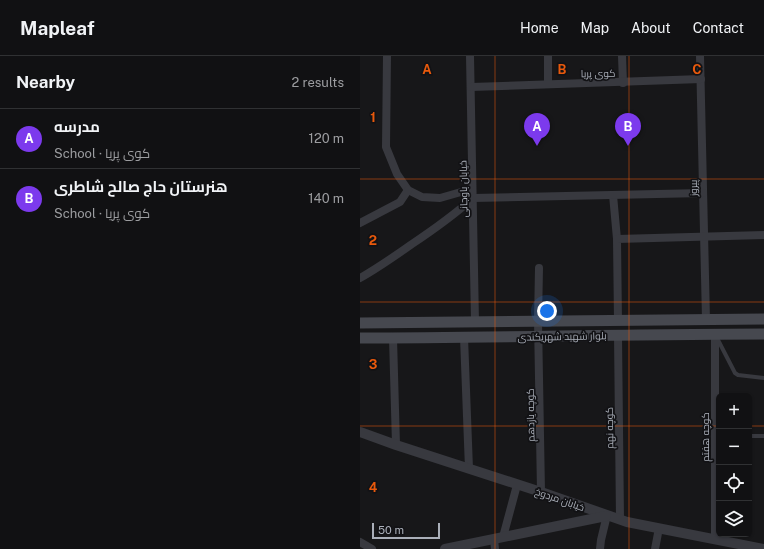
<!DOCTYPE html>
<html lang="en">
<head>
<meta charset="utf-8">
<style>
	body { margin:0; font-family:"Public Sans",Cairo,sans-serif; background:#1a1a1c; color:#f1f3f6 }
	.controls { position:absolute; right:12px; bottom:12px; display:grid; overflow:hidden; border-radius:6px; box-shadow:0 1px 3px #0004 }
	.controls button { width:36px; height:36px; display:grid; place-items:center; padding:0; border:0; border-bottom:1px solid #303133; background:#111113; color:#f1f3f6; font:20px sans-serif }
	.scale { position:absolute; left:12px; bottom:10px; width:68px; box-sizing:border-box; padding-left:4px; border:2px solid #aaafb9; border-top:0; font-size:11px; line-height:14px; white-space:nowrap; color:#aaafb9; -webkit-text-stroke:3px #121215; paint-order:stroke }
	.you { position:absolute; left:187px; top:255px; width:14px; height:14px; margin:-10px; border:3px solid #fff; border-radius:50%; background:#1a73e8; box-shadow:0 0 0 6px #1a73e833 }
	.badge { display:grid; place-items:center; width:26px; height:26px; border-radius:50%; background:#7c3aed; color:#fff; font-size:13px; font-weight:700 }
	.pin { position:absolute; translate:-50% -33px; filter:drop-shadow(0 1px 2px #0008) }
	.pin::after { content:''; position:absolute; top:21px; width:14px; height:12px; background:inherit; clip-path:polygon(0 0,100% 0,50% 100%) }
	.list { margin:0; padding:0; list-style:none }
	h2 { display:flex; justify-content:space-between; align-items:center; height:52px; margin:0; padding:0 16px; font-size:17px }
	h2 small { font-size:13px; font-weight:400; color:#9c9da0 }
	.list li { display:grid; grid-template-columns:26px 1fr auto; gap:12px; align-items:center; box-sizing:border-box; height:60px; padding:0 16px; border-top:1px solid #303133 }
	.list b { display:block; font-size:15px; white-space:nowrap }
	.list p { margin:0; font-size:13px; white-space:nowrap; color:#9c9da0 }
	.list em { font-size:13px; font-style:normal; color:#9c9da0 }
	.icon { flex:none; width:22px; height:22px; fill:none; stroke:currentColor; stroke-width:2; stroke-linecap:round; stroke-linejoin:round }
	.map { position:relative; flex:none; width:404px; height:493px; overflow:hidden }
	header { display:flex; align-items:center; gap:24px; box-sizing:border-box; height:56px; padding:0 20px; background:#111113; border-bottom:1px solid #303133 }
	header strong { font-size:19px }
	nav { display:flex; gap:22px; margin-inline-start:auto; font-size:14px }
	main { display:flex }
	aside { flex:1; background:#111113 }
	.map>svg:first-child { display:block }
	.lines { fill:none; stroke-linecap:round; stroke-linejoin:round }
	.service { stroke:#38393f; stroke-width:4 }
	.minor { stroke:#38393f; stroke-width:8 }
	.tertiary { stroke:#38393f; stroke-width:10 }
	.secondary { stroke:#46484f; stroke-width:11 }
	.grid { fill:none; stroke:#e8590c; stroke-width:1; stroke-opacity:0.55 }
	.labels { text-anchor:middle; stroke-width:3.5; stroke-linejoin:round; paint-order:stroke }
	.street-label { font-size:10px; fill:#aaafb9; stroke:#121215 }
	.grid-label { font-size:13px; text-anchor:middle; font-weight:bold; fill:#e8590c; stroke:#121215; stroke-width:3.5; stroke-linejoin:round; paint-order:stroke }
</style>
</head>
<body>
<header>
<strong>Mapleaf</strong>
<nav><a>Home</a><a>Map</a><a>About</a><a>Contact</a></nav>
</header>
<main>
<aside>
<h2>Nearby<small>2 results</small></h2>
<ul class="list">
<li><span class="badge">A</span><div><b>مدرسه</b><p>School · کوی پریا</p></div><em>120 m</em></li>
<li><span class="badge">B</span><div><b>هنرستان حاج صالح شاطری</b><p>School · کوی پریا</p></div><em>140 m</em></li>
</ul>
</aside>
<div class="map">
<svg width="404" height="493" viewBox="0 0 404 493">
	<rect width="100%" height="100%" fill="#171719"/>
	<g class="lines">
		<g class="service">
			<polyline points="357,282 375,317 378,319 404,322"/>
			<polyline points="389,380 404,380"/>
		</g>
		<g class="minor">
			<polyline points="27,0 26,91 37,118 48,134 62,141 80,142 101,136 113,142"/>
			<polyline points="110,0 115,266"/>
			<polyline points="188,0 188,28"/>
			<polyline points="262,0 263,27"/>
			<polyline points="340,0 346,264"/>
			<polyline points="111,31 341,23"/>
			<polyline points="253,139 257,183"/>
			<polyline points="0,167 40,146 48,134"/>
			<polyline points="179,212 178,265 181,436"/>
			<path d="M0,222C18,212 35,200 52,188C73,174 94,159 113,142L343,137"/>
			<polyline points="258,265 257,183 404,179"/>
			<polyline points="258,279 260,464"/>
			<polyline points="104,281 109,413"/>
			<polyline points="33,282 36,389"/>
			<polyline points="143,481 157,429"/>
			<polyline points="134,483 135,493"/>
			<polyline points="355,484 355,278"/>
			<polyline points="0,486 12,493"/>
			<polyline points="240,493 241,484 247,459"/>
			<polyline points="295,493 299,472"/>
		</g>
		<g class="tertiary">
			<polyline points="0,376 36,389 181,436 267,466 404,493"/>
			<polyline points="85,493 246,460"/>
		</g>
		<g class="secondary">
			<polyline points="0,267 404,263"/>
			<path d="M0,282C135,282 269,278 404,278"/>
		</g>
	</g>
	<path class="grid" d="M135,0V493M269,0V493M0,123H404M0,246H404M0,370H359M389,370H404"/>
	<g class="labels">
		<g class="street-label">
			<text transform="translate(238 17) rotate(-1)" y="4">کوی پریا</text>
			<text transform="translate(333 132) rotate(-91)" y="4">پیروز</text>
			<text transform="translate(103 133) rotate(-91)" y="4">خیابان باوجانی</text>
			<text transform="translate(202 280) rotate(-1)" y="4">بلوار شهید شهریکندی</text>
			<text transform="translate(170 359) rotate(-91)" y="4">کوچه یازدهم</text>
			<text transform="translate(249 372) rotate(-91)" y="4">کوچه نهم</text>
			<text transform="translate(345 381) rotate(-90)" y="4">کوچه هفتم</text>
			<text transform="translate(200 443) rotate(19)" y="4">خیابان مردوخ</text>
		</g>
	</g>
	<g class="grid-label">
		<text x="67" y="18">A</text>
		<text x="202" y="18">B</text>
		<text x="337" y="18">C</text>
		<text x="13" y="66">1</text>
		<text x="13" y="189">2</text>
		<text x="13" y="313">3</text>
		<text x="13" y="436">4</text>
	</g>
</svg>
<div class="controls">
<button>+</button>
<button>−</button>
<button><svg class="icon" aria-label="locate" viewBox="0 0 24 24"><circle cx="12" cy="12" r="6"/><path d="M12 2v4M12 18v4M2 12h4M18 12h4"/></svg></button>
<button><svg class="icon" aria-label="layers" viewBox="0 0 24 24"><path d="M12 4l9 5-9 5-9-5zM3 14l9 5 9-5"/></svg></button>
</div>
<div class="scale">50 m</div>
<div class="you"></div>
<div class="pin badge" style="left:177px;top:90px">A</div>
<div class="pin badge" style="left:268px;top:90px">B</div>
</div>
</main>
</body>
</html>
